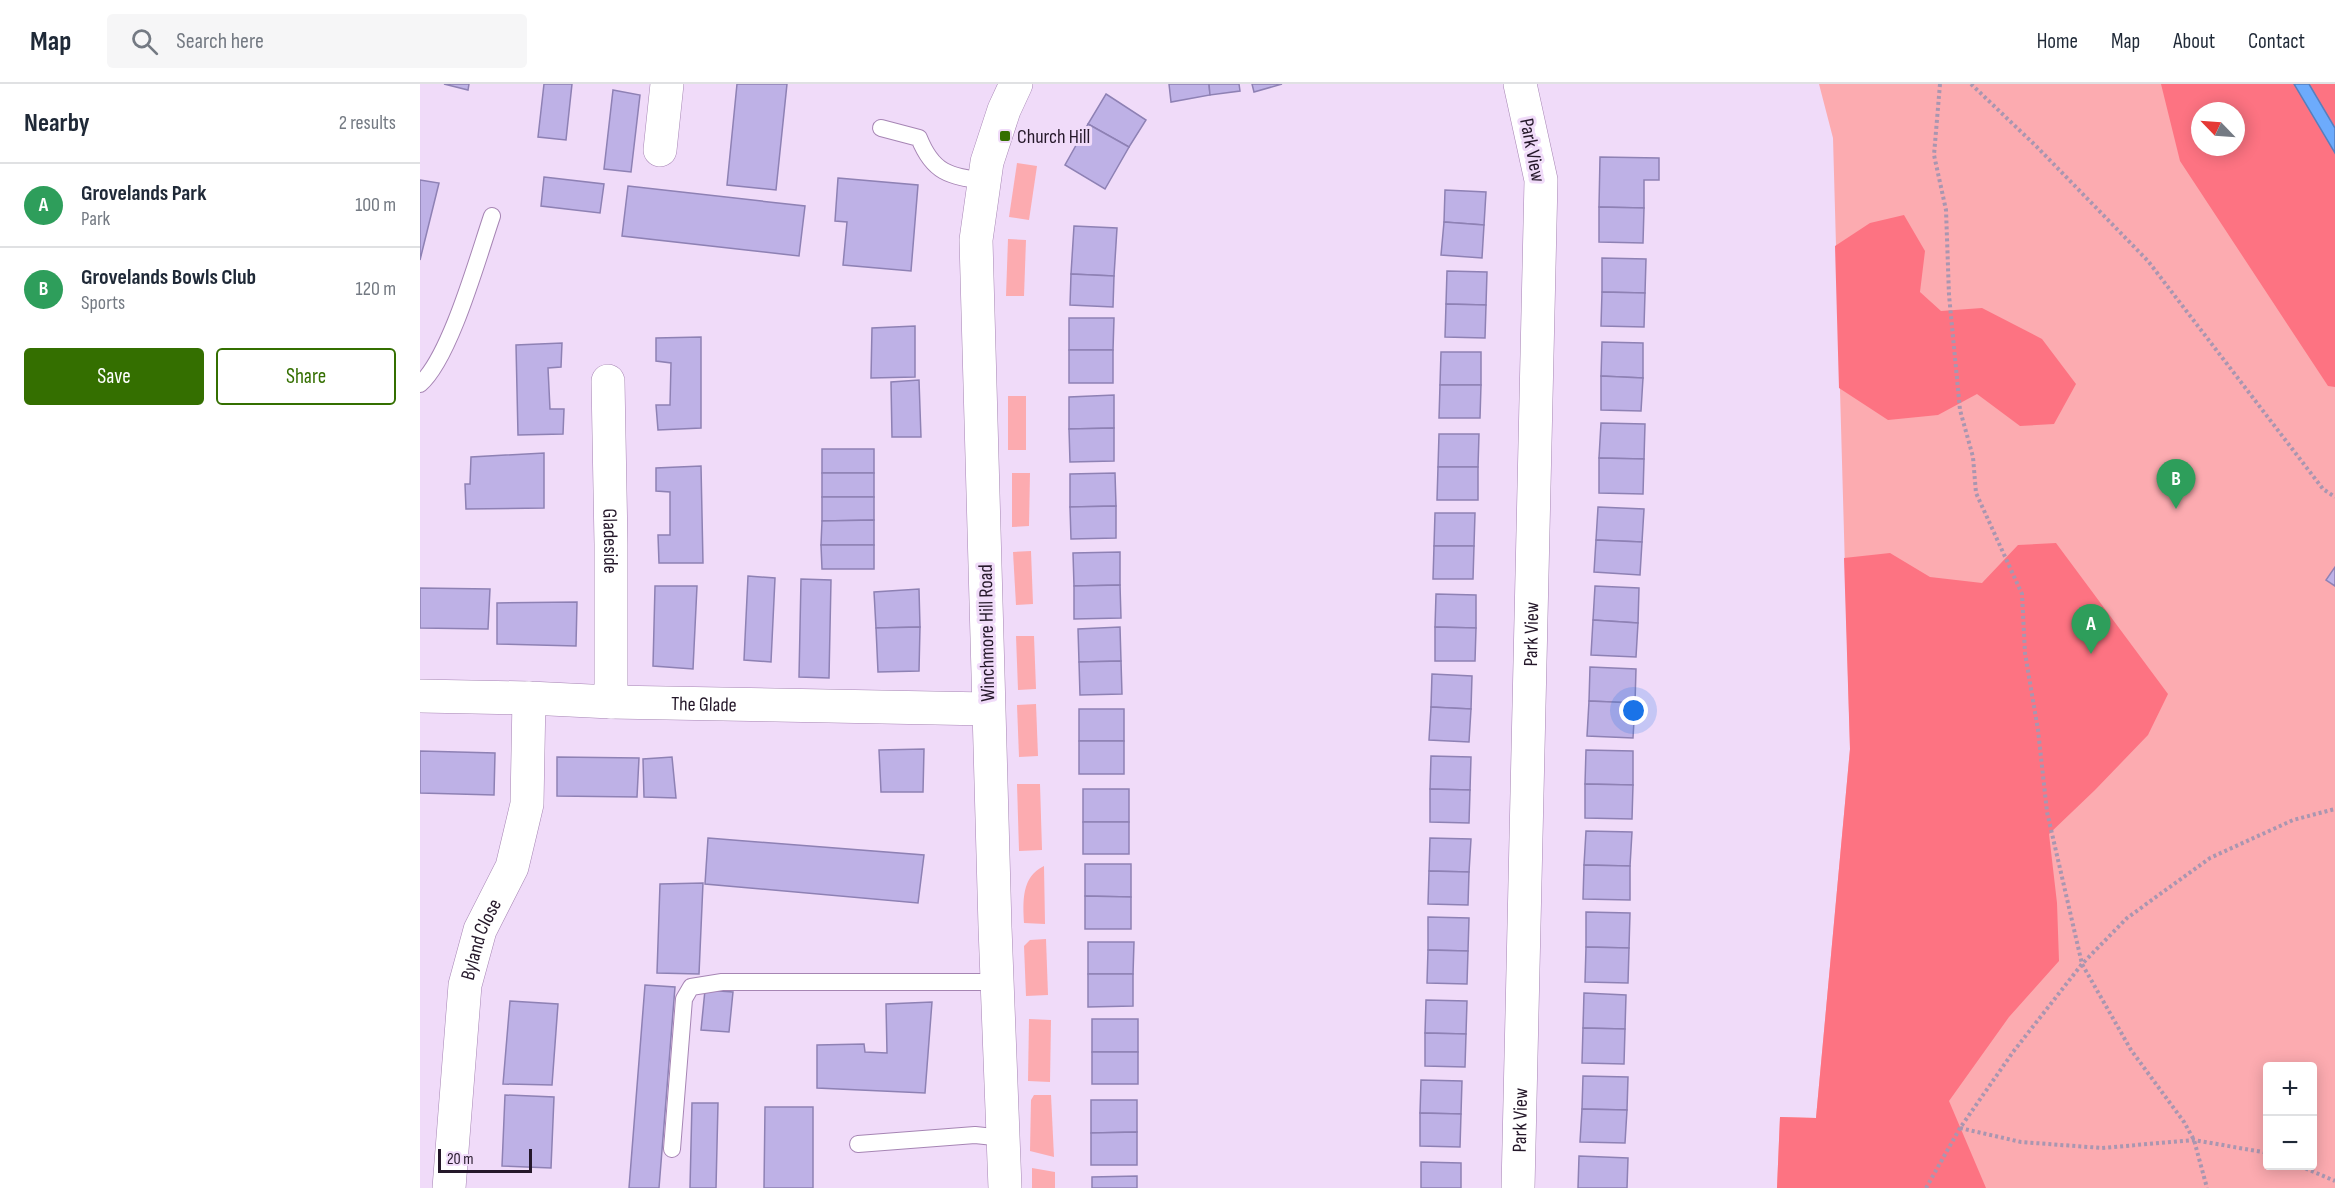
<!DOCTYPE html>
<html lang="en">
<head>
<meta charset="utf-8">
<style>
	body { margin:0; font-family:"Sofia Sans Condensed",sans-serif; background:#f6f6f7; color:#1f2937 }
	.controls { position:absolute; right:18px; bottom:18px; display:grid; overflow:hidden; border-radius:6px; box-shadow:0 3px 15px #0003 }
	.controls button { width:54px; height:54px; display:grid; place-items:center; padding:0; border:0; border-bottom:2px solid #e0e1e3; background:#fff; color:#1f2937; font:30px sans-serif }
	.compass { position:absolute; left:1771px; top:18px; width:54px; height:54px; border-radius:50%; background:#fff; box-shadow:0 3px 15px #0003; rotate:295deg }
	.scale { position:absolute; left:18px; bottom:15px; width:94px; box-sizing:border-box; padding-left:6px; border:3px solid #25182a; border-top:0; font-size:16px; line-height:21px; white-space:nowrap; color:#25182a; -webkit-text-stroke:4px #f0dbf9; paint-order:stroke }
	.you { position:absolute; left:1214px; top:627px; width:21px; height:21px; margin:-15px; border:4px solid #fff; border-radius:50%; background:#1a73e8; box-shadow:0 0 0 9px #1a73e833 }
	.badge { display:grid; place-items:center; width:39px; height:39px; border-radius:50%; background:#346f00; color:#fff; font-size:20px; font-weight:700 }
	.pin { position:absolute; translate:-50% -50px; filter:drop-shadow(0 2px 3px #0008) }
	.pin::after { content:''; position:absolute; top:32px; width:21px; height:18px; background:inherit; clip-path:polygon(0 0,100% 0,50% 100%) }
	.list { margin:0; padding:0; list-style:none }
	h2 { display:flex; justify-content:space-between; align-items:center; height:78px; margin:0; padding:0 24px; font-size:26px }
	h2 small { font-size:20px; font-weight:400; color:#747a83 }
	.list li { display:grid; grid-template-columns:39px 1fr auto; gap:18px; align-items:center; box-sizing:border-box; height:84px; padding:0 24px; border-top:2px solid #e0e1e3 }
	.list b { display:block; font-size:22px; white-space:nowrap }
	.list p { margin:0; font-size:20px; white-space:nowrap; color:#747a83 }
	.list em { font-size:20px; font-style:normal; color:#747a83 }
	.actions { display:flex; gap:12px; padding:18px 24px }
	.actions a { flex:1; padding:14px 0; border:2px solid #346f00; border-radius:6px; text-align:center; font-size:21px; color:#346f00 }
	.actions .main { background:#346f00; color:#fff }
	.icon { flex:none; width:33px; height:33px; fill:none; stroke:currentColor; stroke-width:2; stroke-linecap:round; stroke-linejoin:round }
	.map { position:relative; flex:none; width:1915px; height:1104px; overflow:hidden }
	header { display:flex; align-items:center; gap:36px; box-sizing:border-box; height:84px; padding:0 30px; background:#fff; border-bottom:2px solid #e0e1e3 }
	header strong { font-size:28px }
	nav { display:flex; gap:33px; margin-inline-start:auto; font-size:21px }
	.search { width:420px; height:54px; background:#f6f6f7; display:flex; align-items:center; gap:15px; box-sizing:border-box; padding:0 21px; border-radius:6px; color:#747a83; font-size:22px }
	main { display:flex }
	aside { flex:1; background:#fff }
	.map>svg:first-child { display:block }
	.green { fill:#fcabb0; fill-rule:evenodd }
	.forest { fill:#fd7382; fill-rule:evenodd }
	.water { fill:#6dabfc; stroke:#577fbd; stroke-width:1.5 }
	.building { fill:#beb1e6; stroke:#8e81b4; stroke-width:1.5 }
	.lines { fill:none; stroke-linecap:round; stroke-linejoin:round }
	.service-casing { stroke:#a685b4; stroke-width:18 }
	.minor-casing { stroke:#a685b4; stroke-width:34 }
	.tertiary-casing { stroke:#a685b4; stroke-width:34 }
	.path { stroke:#a996b0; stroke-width:4; stroke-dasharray:3 3; stroke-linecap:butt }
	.service { stroke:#fff; stroke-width:16 }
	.minor { stroke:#fff; stroke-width:33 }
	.tertiary { stroke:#fff; stroke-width:33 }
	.poi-dot { fill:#346f00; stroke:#f0dbf9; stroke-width:2 }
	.labels { text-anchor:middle; stroke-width:6; stroke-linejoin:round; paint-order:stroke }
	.poi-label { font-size:20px; fill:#25182a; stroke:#f0dbf9; text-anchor:start }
	.street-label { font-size:20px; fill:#25182a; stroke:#f0dbf9 }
</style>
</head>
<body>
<header>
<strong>Map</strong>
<div class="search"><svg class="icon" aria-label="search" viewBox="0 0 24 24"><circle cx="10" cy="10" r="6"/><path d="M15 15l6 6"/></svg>Search here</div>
<nav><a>Home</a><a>Map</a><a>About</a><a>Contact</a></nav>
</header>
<main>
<aside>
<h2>Nearby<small>2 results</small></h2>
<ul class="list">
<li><span class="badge" style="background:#2e9e5b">A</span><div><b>Grovelands Park</b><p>Park</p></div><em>100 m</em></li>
<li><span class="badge" style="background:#2e9e5b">B</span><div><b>Grovelands Bowls Club</b><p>Sports</p></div><em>120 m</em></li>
</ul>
<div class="actions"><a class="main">Save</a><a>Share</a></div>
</aside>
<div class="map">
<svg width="1915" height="1104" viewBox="0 0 1915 1104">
	<rect width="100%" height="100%" fill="#f0dbf9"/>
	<g class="green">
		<path d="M1399,0H1915V1104H1357L1360,1033L1396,1034L1430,665L1413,54ZM1780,27H1816V63H1780ZM1848,982H1892V1082H1848Z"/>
		<polygon points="597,79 617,82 609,136 589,133"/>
		<polygon points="588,155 606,156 604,212 586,212"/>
		<rect x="588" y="312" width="18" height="54"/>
		<polygon points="592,389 610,389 609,442 592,443"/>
		<polygon points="611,467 613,520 596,521 593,468"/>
		<polygon points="596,552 614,552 616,605 598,606"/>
		<polygon points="616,620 618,672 599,673 597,621"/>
		<polygon points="597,700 620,700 622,766 599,767"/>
		<path d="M624,782L625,840L604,839C603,818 601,793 624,782Z"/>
		<polygon points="626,855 628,911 606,912 604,862 610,856"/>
		<polygon points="609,935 631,936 630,998 608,997"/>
		<polygon points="614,1011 631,1011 634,1073 610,1067 611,1016"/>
		<polygon points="612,1084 635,1088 635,1104 612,1104"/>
	</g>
	<g class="forest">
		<path d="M1741,0H1915V303L1908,302L1760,77ZM1780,27H1816V63H1780Z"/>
		<polygon points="1484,131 1505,167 1500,208 1521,227 1562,224 1622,255 1656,300 1634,340 1600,342 1557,310 1518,331 1468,336 1419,304 1415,162 1450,139"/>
		<polygon points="1636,459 1748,610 1728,651 1675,706 1629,750 1637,819 1639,877 1589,933 1529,1017 1566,1104 1357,1104 1360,1033 1396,1034 1430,665 1424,474 1470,469 1510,493 1562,499 1598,461"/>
	</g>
	<polygon class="water" points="1874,0 1889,0 1915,44 1915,69"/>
	<g class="building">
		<polygon points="24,0 49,0 48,6"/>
		<polygon points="124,0 152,0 146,56 118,53"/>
		<polygon points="317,0 367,0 356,106 307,101"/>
		<polygon points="749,0 789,0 790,11 751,18"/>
		<polygon points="789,0 819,0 820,7 790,11"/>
		<polygon points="832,0 862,0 834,8"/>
		<polygon points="193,6 220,11 211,88 184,85"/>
		<polygon points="686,10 726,36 709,63 668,40"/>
		<polygon points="668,40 709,63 685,105 645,81"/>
		<polygon points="1180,73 1239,74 1239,96 1224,96 1224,124 1179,123"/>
		<polygon points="124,93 184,100 180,129 121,122"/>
		<polygon points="418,94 498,101 491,187 423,181 427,138 415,137"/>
		<polygon points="0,96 19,99 0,176"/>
		<polygon points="208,102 385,122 379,172 202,152"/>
		<polygon points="1025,106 1066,108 1064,141 1024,138"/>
		<polygon points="1179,123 1224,124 1223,159 1179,158"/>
		<polygon points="1024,138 1064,141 1062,174 1021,171"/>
		<polygon points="654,142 697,144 694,192 651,190"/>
		<polygon points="1182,174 1226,175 1225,209 1182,208"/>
		<polygon points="1027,187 1067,188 1066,221 1026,220"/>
		<polygon points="651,190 694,192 693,223 650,221"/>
		<polygon points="1182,208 1225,209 1224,243 1181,242"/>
		<polygon points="1026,220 1066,221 1065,254 1025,253"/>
		<polygon points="649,234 694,234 693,266 649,266"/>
		<polygon points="495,242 495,293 451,294 452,244"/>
		<polygon points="281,253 281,344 238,346 236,321 250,321 251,279 236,277 236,254"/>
		<polygon points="1182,258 1223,259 1223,294 1181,292"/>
		<polygon points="142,259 141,283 128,284 130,325 144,325 143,350 98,351 96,261"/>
		<rect x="649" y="266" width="44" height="33"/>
		<polygon points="1021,268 1061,268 1061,301 1020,301"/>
		<polygon points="1181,292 1223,294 1221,327 1181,326"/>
		<polygon points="499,296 501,353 472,353 471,298"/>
		<polygon points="1020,301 1061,301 1060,334 1019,334"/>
		<polygon points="694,311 694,344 649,345 649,313"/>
		<polygon points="1181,339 1225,340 1224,375 1179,374"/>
		<polygon points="694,344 694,377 650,378 649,345"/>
		<polygon points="1019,350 1059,350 1058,383 1018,383"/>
		<rect x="402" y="365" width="52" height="24"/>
		<polygon points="124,369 124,424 46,425 45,400 50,400 51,373"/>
		<polygon points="1179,374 1224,375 1223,410 1179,409"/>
		<polygon points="281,382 283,479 239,479 238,451 250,451 250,408 236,407 236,384"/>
		<polygon points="1018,383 1058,383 1058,416 1017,416"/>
		<rect x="402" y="389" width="52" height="24"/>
		<polygon points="695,389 696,422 650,423 650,390"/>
		<polygon points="402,413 454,413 454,436 402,437"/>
		<polygon points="696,422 696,454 651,455 650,423"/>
		<polygon points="1178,423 1224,425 1222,458 1176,456"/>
		<polygon points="1015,429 1055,429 1054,462 1014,462"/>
		<polygon points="454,436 454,461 401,461 402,437"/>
		<polygon points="1176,456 1222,458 1220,491 1174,488"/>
		<polygon points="401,461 454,461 454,485 402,485"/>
		<polygon points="1014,462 1054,462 1053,495 1013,495"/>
		<polygon points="700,468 700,501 654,502 653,469"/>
		<polygon points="1915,483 1915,502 1906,496"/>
		<polygon points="328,492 355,494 351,578 324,576"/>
		<polygon points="381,495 411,496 409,594 379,593"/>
		<polygon points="700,501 701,534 654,535 654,502"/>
		<polygon points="235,502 277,502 273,585 233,582"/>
		<polygon points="1175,502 1219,504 1218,539 1173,536"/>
		<polygon points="0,504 70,505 68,545 0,544"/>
		<polygon points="499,505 500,543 456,544 454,508"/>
		<polygon points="1016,510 1056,511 1056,544 1015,543"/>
		<polygon points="157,518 156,562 77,560 77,519"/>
		<polygon points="1173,536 1218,539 1216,573 1171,571"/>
		<polygon points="500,543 499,587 458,588 456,544"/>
		<polygon points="700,543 701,577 659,578 658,545"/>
		<polygon points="1015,543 1056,544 1055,577 1015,577"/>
		<polygon points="701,577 702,610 660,611 659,578"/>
		<polygon points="1170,583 1216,585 1215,619 1169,617"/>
		<polygon points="1012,590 1052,592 1051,625 1011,623"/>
		<polygon points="1169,617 1215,619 1213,654 1167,652"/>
		<polygon points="1011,623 1051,625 1049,658 1009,656"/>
		<rect x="659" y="625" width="45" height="32"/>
		<rect x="659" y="657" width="45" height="33"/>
		<polygon points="504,665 503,708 461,708 459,666"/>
		<polygon points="1166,666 1213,667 1213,701 1165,700"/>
		<polygon points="0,667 75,669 74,711 0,709"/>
		<polygon points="1011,672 1051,673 1050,706 1010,705"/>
		<polygon points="137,673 219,674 217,713 137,712"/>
		<polygon points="252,673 256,714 224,713 223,675"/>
		<polygon points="1165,700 1213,701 1212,735 1165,734"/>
		<rect x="663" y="705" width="46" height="33"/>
		<polygon points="1010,705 1050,706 1049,739 1010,738"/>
		<rect x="663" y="738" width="46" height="32"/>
		<polygon points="1166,747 1212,748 1210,782 1164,781"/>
		<polygon points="288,754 504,771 498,819 285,800"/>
		<polygon points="1010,754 1051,755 1049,788 1009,787"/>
		<polygon points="665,780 711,780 711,813 665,812"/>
		<polygon points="1164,781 1210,782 1210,816 1163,815"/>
		<polygon points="1009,787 1049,788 1048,821 1008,820"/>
		<polygon points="283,799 279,890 237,889 240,800"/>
		<polygon points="665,812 711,813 711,845 665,845"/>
		<polygon points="1166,828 1210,829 1209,864 1166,863"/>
		<polygon points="1008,833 1049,834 1048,867 1008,866"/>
		<polygon points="668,858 714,858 713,890 668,890"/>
		<polygon points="1166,863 1209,864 1208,899 1165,898"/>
		<polygon points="1008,866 1048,867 1047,900 1007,899"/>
		<polygon points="668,890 713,890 713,922 668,923"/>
		<polygon points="225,901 255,903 239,1104 209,1104"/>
		<polygon points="285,906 313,908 309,948 281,946"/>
		<polygon points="1164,909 1206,911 1205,945 1163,944"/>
		<polygon points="1006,916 1047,917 1046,950 1005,949"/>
		<polygon points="90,917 138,920 132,1001 83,1000"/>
		<polygon points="512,918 505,1009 397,1004 397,961 444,960 445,968 467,969 466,920"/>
		<rect x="672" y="935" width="46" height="33"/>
		<polygon points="1163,944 1205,945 1204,980 1162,979"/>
		<polygon points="1005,949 1046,950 1045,983 1005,982"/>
		<rect x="672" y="968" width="46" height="32"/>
		<polygon points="1163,992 1208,993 1207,1026 1162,1025"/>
		<polygon points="1001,996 1042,997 1041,1030 1000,1029"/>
		<polygon points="85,1011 134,1013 131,1084 82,1082"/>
		<polygon points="671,1016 717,1016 717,1048 671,1049"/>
		<polygon points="272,1019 298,1019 296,1104 270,1104"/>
		<polygon points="345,1023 393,1023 393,1104 344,1104"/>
		<polygon points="1162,1025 1207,1026 1205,1059 1160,1058"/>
		<polygon points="1000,1029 1041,1030 1040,1063 1000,1062"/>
		<polygon points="717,1048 717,1081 671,1081 671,1049"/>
		<polygon points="1159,1072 1208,1074 1207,1104 1158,1104"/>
		<polygon points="1001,1078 1041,1079 1041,1104 1001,1104"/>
		<polygon points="717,1092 717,1104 672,1104 672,1093"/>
	</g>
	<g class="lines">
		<g class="service-casing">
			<g id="service">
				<path d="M461,44L499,54C513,89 529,92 564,97"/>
				<path d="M0,300C30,274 58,173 72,132"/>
				<polyline points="438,1060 555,1051 584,1054"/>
				<polyline points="252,1065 264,915 271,903 302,898 577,898"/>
			</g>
		</g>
		<g class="minor-casing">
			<g id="minor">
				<polyline points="240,66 247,0"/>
				<path id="s1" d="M188,297L191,460V618"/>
				<path id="s2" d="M0,612L109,614L191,618L568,625"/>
				<path id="s3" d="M29,1104L45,901L60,846L92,783L107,720L109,614"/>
				<path id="s4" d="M1098,1104L1121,96L1100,0"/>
			</g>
		</g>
		<g class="tertiary-casing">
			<polyline id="tertiary" points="585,1104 575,843 556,156 567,78 584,26 596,0"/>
		</g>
		<g class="path">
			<polyline points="1520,0 1514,71 1526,126 1529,211 1540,326 1553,373 1556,409 1602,510 1605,569 1618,646 1627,728 1662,880 1711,966 1764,1038 1774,1056 1787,1104"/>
			<polyline points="1551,0 1616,62 1728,177 1903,405 1915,413"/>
			<polyline points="1540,1044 1601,1058 1682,1064 1774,1056 1848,1069"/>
			<polyline points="1880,1082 1915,1097"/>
			<polyline points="1506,1104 1540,1044 1593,968 1662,880 1707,834 1790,774 1873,736 1915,725"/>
		</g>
		<use href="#service" class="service"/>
		<use href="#minor" class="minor"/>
		<use href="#tertiary" class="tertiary"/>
	</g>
	<rect class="poi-dot" x="579" y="46" width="12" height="12" rx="3"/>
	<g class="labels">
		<g class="poi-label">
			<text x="597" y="59">Church Hill</text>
		</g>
		<g class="street-label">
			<text transform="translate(1113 66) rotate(79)" y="7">Park View</text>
			<text dy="7" stroke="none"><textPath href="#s1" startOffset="160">Gladeside</textPath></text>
			<text transform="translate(566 549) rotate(-91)" y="7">Winchmore Hill Road</text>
			<text dy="7" stroke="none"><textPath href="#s4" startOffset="554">Park View</textPath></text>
			<text dy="7" stroke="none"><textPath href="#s2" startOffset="284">The Glade</textPath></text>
			<text dy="7" stroke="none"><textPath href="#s3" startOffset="252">Byland Close</textPath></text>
			<text dy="7" stroke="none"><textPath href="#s4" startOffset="68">Park View</textPath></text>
		</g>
	</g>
</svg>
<div class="controls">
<button>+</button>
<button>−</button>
</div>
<svg class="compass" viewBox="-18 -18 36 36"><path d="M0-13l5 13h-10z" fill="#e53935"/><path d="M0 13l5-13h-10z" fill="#747a83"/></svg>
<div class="scale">20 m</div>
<div class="you"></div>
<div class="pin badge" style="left:1671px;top:570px;background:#2e9e5b">A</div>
<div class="pin badge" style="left:1756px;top:425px;background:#2e9e5b">B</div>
</div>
</main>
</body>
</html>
